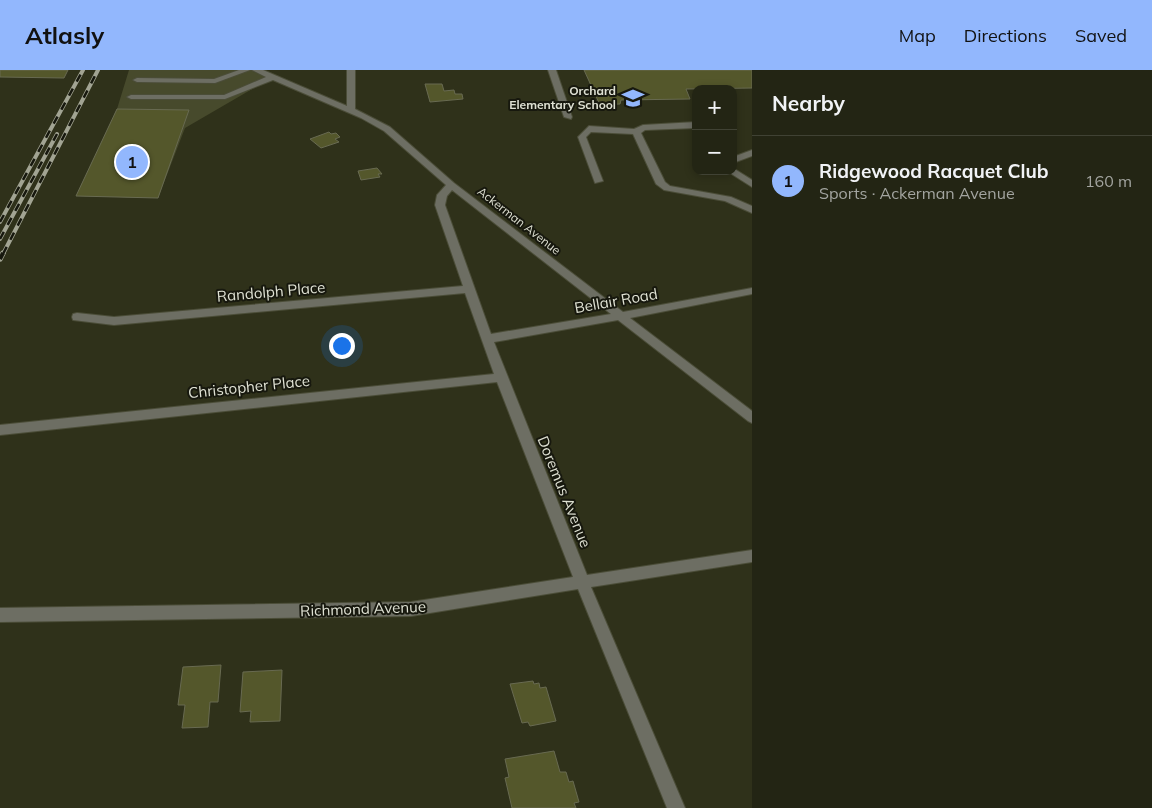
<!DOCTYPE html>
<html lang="en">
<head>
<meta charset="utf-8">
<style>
	body { margin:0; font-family:Mulish,sans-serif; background:#2f3122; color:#f1f3f6 }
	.controls { position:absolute; right:15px; top:15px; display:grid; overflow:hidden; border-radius:10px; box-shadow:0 2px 8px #0003 }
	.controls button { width:45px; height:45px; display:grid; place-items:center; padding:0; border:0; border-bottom:1px solid #404234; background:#232514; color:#f1f3f6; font:25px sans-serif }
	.you { position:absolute; left:341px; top:275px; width:18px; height:18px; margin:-12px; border:4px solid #fff; border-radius:50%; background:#1a73e8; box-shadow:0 0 0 8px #1a73e833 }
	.badge { display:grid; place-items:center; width:32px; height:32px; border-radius:50%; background:#92b7fd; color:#111; font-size:16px; font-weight:700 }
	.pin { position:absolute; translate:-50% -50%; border:2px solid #fff; box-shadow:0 1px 5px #0006 }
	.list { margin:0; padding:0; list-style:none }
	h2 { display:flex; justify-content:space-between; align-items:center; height:65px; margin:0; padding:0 20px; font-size:21px }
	h2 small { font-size:16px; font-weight:400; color:#a3a5a0 }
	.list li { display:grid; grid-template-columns:32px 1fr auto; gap:15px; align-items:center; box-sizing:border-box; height:90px; padding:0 20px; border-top:1px solid #404234 }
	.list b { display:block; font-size:19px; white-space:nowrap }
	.list p { margin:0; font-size:16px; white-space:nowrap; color:#a3a5a0 }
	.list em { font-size:16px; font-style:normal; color:#a3a5a0 }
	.map { position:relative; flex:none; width:752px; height:738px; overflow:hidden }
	header { display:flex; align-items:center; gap:30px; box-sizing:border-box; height:70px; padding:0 25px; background:#92b7fd; color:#111 }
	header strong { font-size:24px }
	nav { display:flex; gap:28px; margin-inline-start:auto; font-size:18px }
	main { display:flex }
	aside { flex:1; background:#232514 }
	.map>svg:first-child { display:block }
	.green { fill:#474a2c }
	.building { fill:#54572b; stroke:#686a51 }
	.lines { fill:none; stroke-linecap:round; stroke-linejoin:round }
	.minor-casing { stroke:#4b4d38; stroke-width:2 }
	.minor { fill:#6d6e63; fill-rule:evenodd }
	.rail-far1-casing { stroke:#a2a493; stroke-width:4 }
	.rail-casing { stroke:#a2a493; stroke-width:5.5 }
	.rail-far1 { stroke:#17180e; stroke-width:2.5; stroke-dasharray:8; stroke-linecap:butt }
	.rail { stroke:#17180e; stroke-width:4; stroke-dasharray:11; stroke-linecap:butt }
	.labels { text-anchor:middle; stroke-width:4; stroke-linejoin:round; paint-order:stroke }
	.far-poi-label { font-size:12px; font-weight:bold; fill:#dfe1d3; stroke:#17180e; text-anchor:end }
	.far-street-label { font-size:12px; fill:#dfe1d3; stroke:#17180e }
	.street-label { font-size:15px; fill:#dfe1d3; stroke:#17180e }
</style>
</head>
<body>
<header>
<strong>Atlasly</strong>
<nav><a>Map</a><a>Directions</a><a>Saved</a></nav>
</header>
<main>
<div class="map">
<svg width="752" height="738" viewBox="0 0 752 738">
	<rect width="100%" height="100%" fill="#2f311a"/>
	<polygon class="green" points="129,0 256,0 273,7 185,58 158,128 76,126 117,39"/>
	<g class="building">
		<polygon points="0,0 68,0 64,8 0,7"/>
		<polygon points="584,0 752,0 752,18 686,19 690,29 621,30 620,34 600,35"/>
		<polygon points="425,14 442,14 444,21 454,20 455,24 462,24 463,29 430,32"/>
		<polygon points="117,39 189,40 158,128 76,126"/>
		<polygon points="329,62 331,64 336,63 340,67 335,69 339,72 321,78 310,69"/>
		<polygon points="377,98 382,104 378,104 380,107 361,110 358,101"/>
		<polygon points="221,595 218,632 210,632 208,657 182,658 185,635 178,635 183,597"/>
		<polygon points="282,600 280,651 250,652 251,641 240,642 243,602"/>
		<polygon points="533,611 534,614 539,613 540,618 546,617 556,651 530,656 528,652 522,653 510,614"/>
		<polygon points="554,681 560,702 566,702 569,712 573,711 579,732 574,733 576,738 512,738 505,708 509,707 505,689"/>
	</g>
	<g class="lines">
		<g class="minor-casing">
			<g id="minor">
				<polygon points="239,0 250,0 215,13 137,12 133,10 137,8 214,9"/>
				<path d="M252,0H263L347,36V0H355V39L390,57L454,113L623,242L752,218V224L630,248L752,341V353L748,351L618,250L494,272L587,505L752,480V492L591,517L685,738H667L578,519L411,546L0,552V538L411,532L573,507L497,312L0,365V355L494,304L465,223L114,255L73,250L72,247L73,244L77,243L114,247L463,216L435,135L437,125L446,115L384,61L361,48L273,10L225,29H131L127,27L131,25H224L266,7ZM452,120L611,244L491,264L445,135L447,126Z"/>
				<polygon points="548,0 556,0 572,47 571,49 564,47"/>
				<polygon points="696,52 696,58 645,60 641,63 665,112 670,116 731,127 752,136 752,143 725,131 664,120 656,114 633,64 591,62 586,67 603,111 595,113 578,67 589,56 634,59 643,55"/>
				<polygon points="752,80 752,86 733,93 733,87"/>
				<polygon points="733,98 752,110 752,117 730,103 729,101 733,101"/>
			</g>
		</g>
		<use href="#minor" class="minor"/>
		<g class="rail-far1-casing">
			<g id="rail-far1">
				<polyline points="0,152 83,0"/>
				<polyline points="0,169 57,64"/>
				<polyline points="3,184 98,0"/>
			</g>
		</g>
		<g class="rail-casing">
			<polyline id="rail" points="0,189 3,183"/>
		</g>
		<use href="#rail-far1" class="rail-far1"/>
		<use href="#rail" class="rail"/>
	</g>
	<defs>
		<g id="school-bare" transform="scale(1.725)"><path d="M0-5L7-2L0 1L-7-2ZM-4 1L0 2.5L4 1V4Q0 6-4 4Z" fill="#92b7fd" stroke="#17180e" stroke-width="2.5" paint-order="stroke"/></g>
	</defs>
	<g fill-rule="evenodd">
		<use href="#school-bare" x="633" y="28"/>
	</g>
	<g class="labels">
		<g class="far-poi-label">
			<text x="616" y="25">Orchard<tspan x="616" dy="14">Elementary School</tspan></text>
		</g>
		<g class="far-street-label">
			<text transform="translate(519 151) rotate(38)" y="4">Ackerman Avenue</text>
		</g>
		<g class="street-label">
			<text transform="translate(271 222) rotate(-5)" y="5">Randolph Place</text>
			<text transform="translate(616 231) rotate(-10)" y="5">Bellair Road</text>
			<text transform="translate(249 317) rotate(-6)" y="5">Christopher Place</text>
			<text transform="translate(564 422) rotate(68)" y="5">Doremus Avenue</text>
			<text transform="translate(363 539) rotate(-2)" y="5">Richmond Avenue</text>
		</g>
	</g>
</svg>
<div class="controls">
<button>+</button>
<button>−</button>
</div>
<div class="you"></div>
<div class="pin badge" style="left:132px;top:92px">1</div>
</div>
<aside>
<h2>Nearby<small></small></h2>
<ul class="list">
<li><span class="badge">1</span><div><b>Ridgewood Racquet Club</b><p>Sports · Ackerman Avenue</p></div><em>160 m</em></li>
</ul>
</aside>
</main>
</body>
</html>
